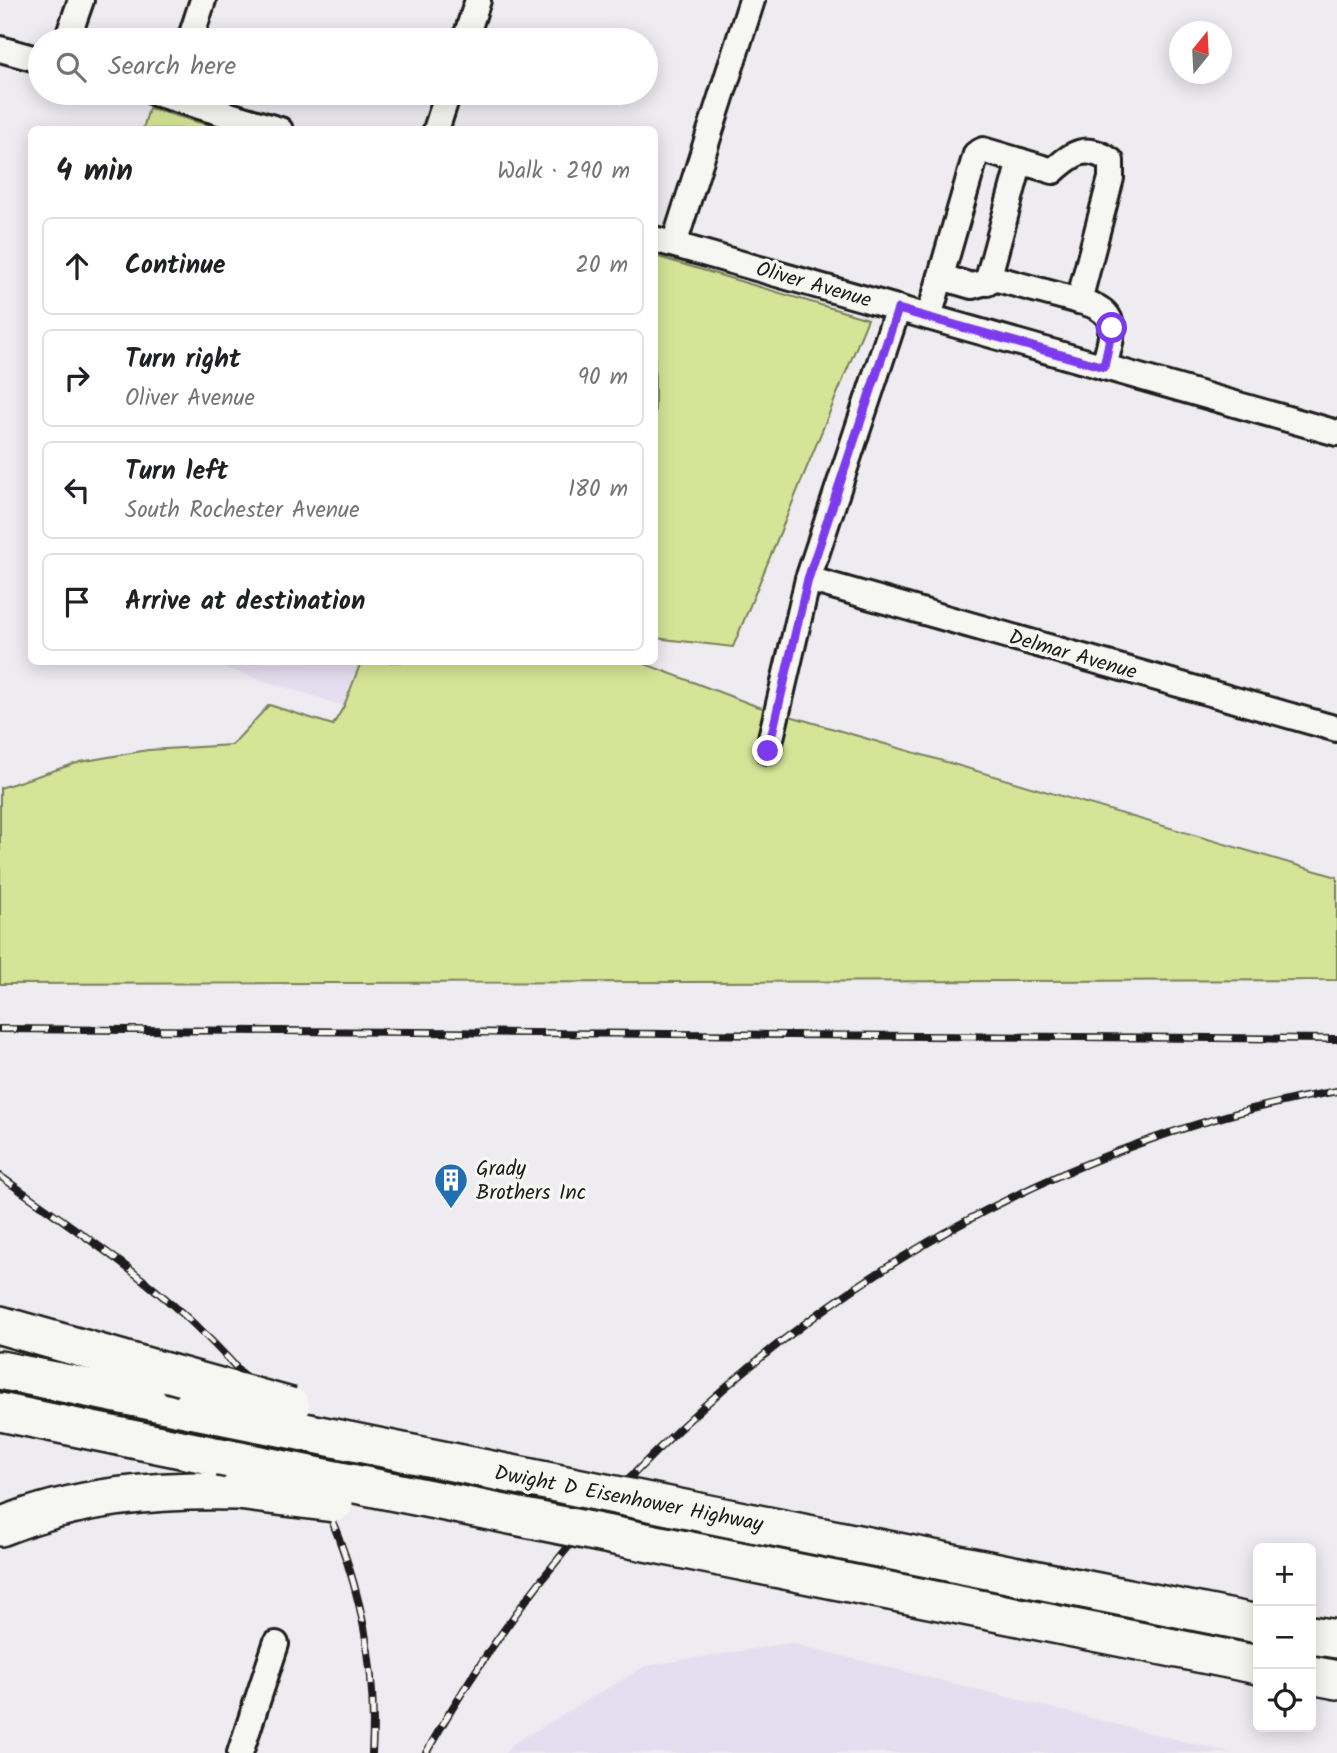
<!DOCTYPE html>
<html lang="en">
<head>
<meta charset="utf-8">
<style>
	body { margin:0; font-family:Kalam,sans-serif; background:#f2f2f2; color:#202124 }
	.controls { position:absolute; right:21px; bottom:21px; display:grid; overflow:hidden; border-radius:10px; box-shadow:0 4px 18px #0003 }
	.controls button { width:63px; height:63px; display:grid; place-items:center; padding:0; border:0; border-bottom:2px solid #e0e0e0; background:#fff; color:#202124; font:35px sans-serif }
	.compass { position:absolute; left:1169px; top:21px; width:63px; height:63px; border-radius:50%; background:#fff; box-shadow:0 4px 18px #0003; rotate:18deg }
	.stop { position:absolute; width:21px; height:21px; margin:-16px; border:5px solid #7c3aed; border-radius:50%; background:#fff }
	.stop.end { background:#7c3aed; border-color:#fff; box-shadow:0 2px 7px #0008 }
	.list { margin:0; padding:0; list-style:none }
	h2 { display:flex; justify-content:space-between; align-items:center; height:91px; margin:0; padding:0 28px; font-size:30px }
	h2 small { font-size:23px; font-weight:400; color:#757577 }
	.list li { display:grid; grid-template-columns:46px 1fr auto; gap:21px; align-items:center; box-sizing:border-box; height:98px; margin:0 14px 14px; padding:0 14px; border:2px solid #e0e0e0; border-radius:10px }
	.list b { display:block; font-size:26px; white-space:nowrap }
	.list p { margin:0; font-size:23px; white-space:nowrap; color:#757577 }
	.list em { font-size:23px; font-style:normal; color:#757577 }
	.icon { flex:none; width:38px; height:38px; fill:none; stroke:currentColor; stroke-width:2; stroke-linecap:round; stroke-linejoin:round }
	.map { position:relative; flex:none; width:1337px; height:1753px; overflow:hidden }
	.search { position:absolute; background:#fff; box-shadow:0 4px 18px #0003; left:28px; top:28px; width:630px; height:77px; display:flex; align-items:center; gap:18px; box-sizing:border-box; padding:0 24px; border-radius:38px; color:#757577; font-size:26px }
	.panel { position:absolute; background:#fff; box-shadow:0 4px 18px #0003; left:28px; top:126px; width:630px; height:539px; border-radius:10px }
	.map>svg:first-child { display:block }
	.built { fill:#e5def0 }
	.green { fill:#d6e497; stroke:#79805a; stroke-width:2 }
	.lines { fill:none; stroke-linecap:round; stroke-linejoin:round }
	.minor-casing { stroke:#1c1c1c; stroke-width:30 }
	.highway-casing { stroke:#1c1c1c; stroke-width:42 }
	.minor { stroke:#f6f6f2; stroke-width:24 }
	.highway { stroke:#f6f6f2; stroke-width:37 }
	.rail-casing { stroke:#1c1c1c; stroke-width:8 }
	.rail { stroke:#f6f6f2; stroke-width:5; stroke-dasharray:16; stroke-linecap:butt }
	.highway-bridge-casing { stroke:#1c1c1c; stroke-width:42; stroke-linecap:butt }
	.highway-bridge { stroke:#f6f6f2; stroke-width:37 }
	.route { stroke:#7c3aed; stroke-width:9 }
	.labels { text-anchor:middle; stroke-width:7; stroke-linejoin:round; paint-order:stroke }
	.street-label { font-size:21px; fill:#1c1c1c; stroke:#f6f6f2 }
	.poi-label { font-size:21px; fill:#1c1c1c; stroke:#f6f6f2; text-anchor:start }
</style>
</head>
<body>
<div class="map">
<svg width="1337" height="1753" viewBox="0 0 1337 1753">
	<rect width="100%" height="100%" fill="#eeebf1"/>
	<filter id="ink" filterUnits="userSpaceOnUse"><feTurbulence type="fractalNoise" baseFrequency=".0143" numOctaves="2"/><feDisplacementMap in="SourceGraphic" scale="14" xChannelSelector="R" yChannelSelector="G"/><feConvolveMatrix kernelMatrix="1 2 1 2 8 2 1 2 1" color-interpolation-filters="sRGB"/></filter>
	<g filter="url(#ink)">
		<g class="built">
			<polygon points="206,662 361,662 344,706"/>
			<polygon points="791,1643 1231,1753 505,1753 511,1745 646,1666"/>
		</g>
		<g class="green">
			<polygon points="149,108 222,129 143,129"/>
			<polygon points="655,256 868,319 733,647 655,638"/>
			<polygon points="361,662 640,662 756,706 1337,877 1337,980 0,984 0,788 80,762 148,750 232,745 269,705 333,725 344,706"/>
		</g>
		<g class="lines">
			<g class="minor-casing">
				<g id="minor">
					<polyline points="67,40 81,0"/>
					<polyline points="190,40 203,0"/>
					<polyline points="465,40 478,0"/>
					<polyline points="0,49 40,60"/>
					<polyline points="155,93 280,130"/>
					<polyline points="436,130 448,93"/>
					<polyline points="654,239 1337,433"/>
					<polyline points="674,244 752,0"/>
					<polyline points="941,277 972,286 997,279 1079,301"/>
					<polyline points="987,283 1020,161"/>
					<path d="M929,317L976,154L983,150L1053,171C1073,153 1086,143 1111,161V178L1079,301C1122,311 1113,332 1104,367"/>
					<polyline points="808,579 1337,729"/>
					<polyline points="768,751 808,579 898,308"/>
					<polyline points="240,1753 276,1644"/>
				</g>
			</g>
			<g class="highway-casing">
				<g id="highway">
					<polyline points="0,1325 169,1373"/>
					<polyline points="0,1370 191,1409"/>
					<polyline points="0,1412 220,1457"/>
					<polyline points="753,1523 1258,1624"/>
					<path d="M0,1527C77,1496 156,1489 238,1491"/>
					<polyline points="720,1557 1258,1665"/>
					<polyline points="1311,1635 1337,1639"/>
					<polyline points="1311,1675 1337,1680"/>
				</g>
			</g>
			<use href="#minor" class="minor"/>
			<use href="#highway" class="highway"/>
			<g class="rail-casing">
				<g id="rail">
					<polyline points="0,1029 1337,1039"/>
					<path d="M0,1176C76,1230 157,1283 221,1351C323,1456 381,1606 372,1753"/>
					<path d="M426,1753C614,1417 955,1157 1337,1091"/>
				</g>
			</g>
			<use href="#rail" class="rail"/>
			<g class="highway-bridge-casing">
				<g id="highway-bridge">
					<polyline points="169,1373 291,1407"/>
					<polyline points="191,1409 753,1523"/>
					<polyline points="220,1457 720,1557"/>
					<polyline points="238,1491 334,1503"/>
				</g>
			</g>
			<use href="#highway-bridge" class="highway-bridge"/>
		</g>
	</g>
	<g class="lines" filter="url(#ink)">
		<polyline class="route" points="768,751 808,579 898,309 1104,367 1112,328"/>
	</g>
	<defs>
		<g id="building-pin" transform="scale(1.75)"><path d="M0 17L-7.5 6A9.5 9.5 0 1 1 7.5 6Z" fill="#1f6fb2" stroke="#f6f6f2"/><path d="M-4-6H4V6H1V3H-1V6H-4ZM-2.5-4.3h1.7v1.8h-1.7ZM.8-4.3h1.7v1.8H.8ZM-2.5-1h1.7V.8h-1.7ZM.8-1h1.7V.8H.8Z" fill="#fff"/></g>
	</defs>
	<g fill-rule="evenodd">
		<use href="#building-pin" x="451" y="1180"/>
	</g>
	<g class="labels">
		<g class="street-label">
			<text transform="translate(814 284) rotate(16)" y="7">Oliver Avenue</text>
			<text transform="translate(1073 654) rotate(16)" y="7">Delmar Avenue</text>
			<text transform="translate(629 1498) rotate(11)" y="7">Dwight D Eisenhower Highway</text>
		</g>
		<g class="poi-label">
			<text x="476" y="1175">Grady<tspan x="476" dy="24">Brothers Inc</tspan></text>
		</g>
	</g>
</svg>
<div class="controls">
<button>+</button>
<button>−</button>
<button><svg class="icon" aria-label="locate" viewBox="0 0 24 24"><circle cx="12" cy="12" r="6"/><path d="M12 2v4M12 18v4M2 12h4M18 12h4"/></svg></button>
</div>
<svg class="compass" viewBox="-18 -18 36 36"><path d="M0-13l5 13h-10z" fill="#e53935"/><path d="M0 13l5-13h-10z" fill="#757577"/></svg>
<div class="stop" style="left:1112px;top:328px"></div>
<div class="stop end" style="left:768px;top:751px"></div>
<div class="search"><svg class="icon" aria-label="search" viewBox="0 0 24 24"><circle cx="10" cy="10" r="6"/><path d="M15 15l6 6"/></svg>Search here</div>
<section class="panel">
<h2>4 min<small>Walk · 290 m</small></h2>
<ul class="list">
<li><svg class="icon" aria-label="ahead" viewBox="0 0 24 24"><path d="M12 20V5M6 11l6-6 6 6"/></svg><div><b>Continue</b></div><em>20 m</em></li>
<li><svg class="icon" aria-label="right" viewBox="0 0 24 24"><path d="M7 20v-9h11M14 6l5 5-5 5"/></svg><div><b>Turn right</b><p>Oliver Avenue</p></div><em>90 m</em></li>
<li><svg class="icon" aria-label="left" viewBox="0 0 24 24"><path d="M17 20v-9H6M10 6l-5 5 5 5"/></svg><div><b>Turn left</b><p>South Rochester Avenue</p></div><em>180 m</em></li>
<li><svg class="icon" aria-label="arrive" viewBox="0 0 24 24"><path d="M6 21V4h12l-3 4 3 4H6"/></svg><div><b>Arrive at destination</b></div></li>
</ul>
</section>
</div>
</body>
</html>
